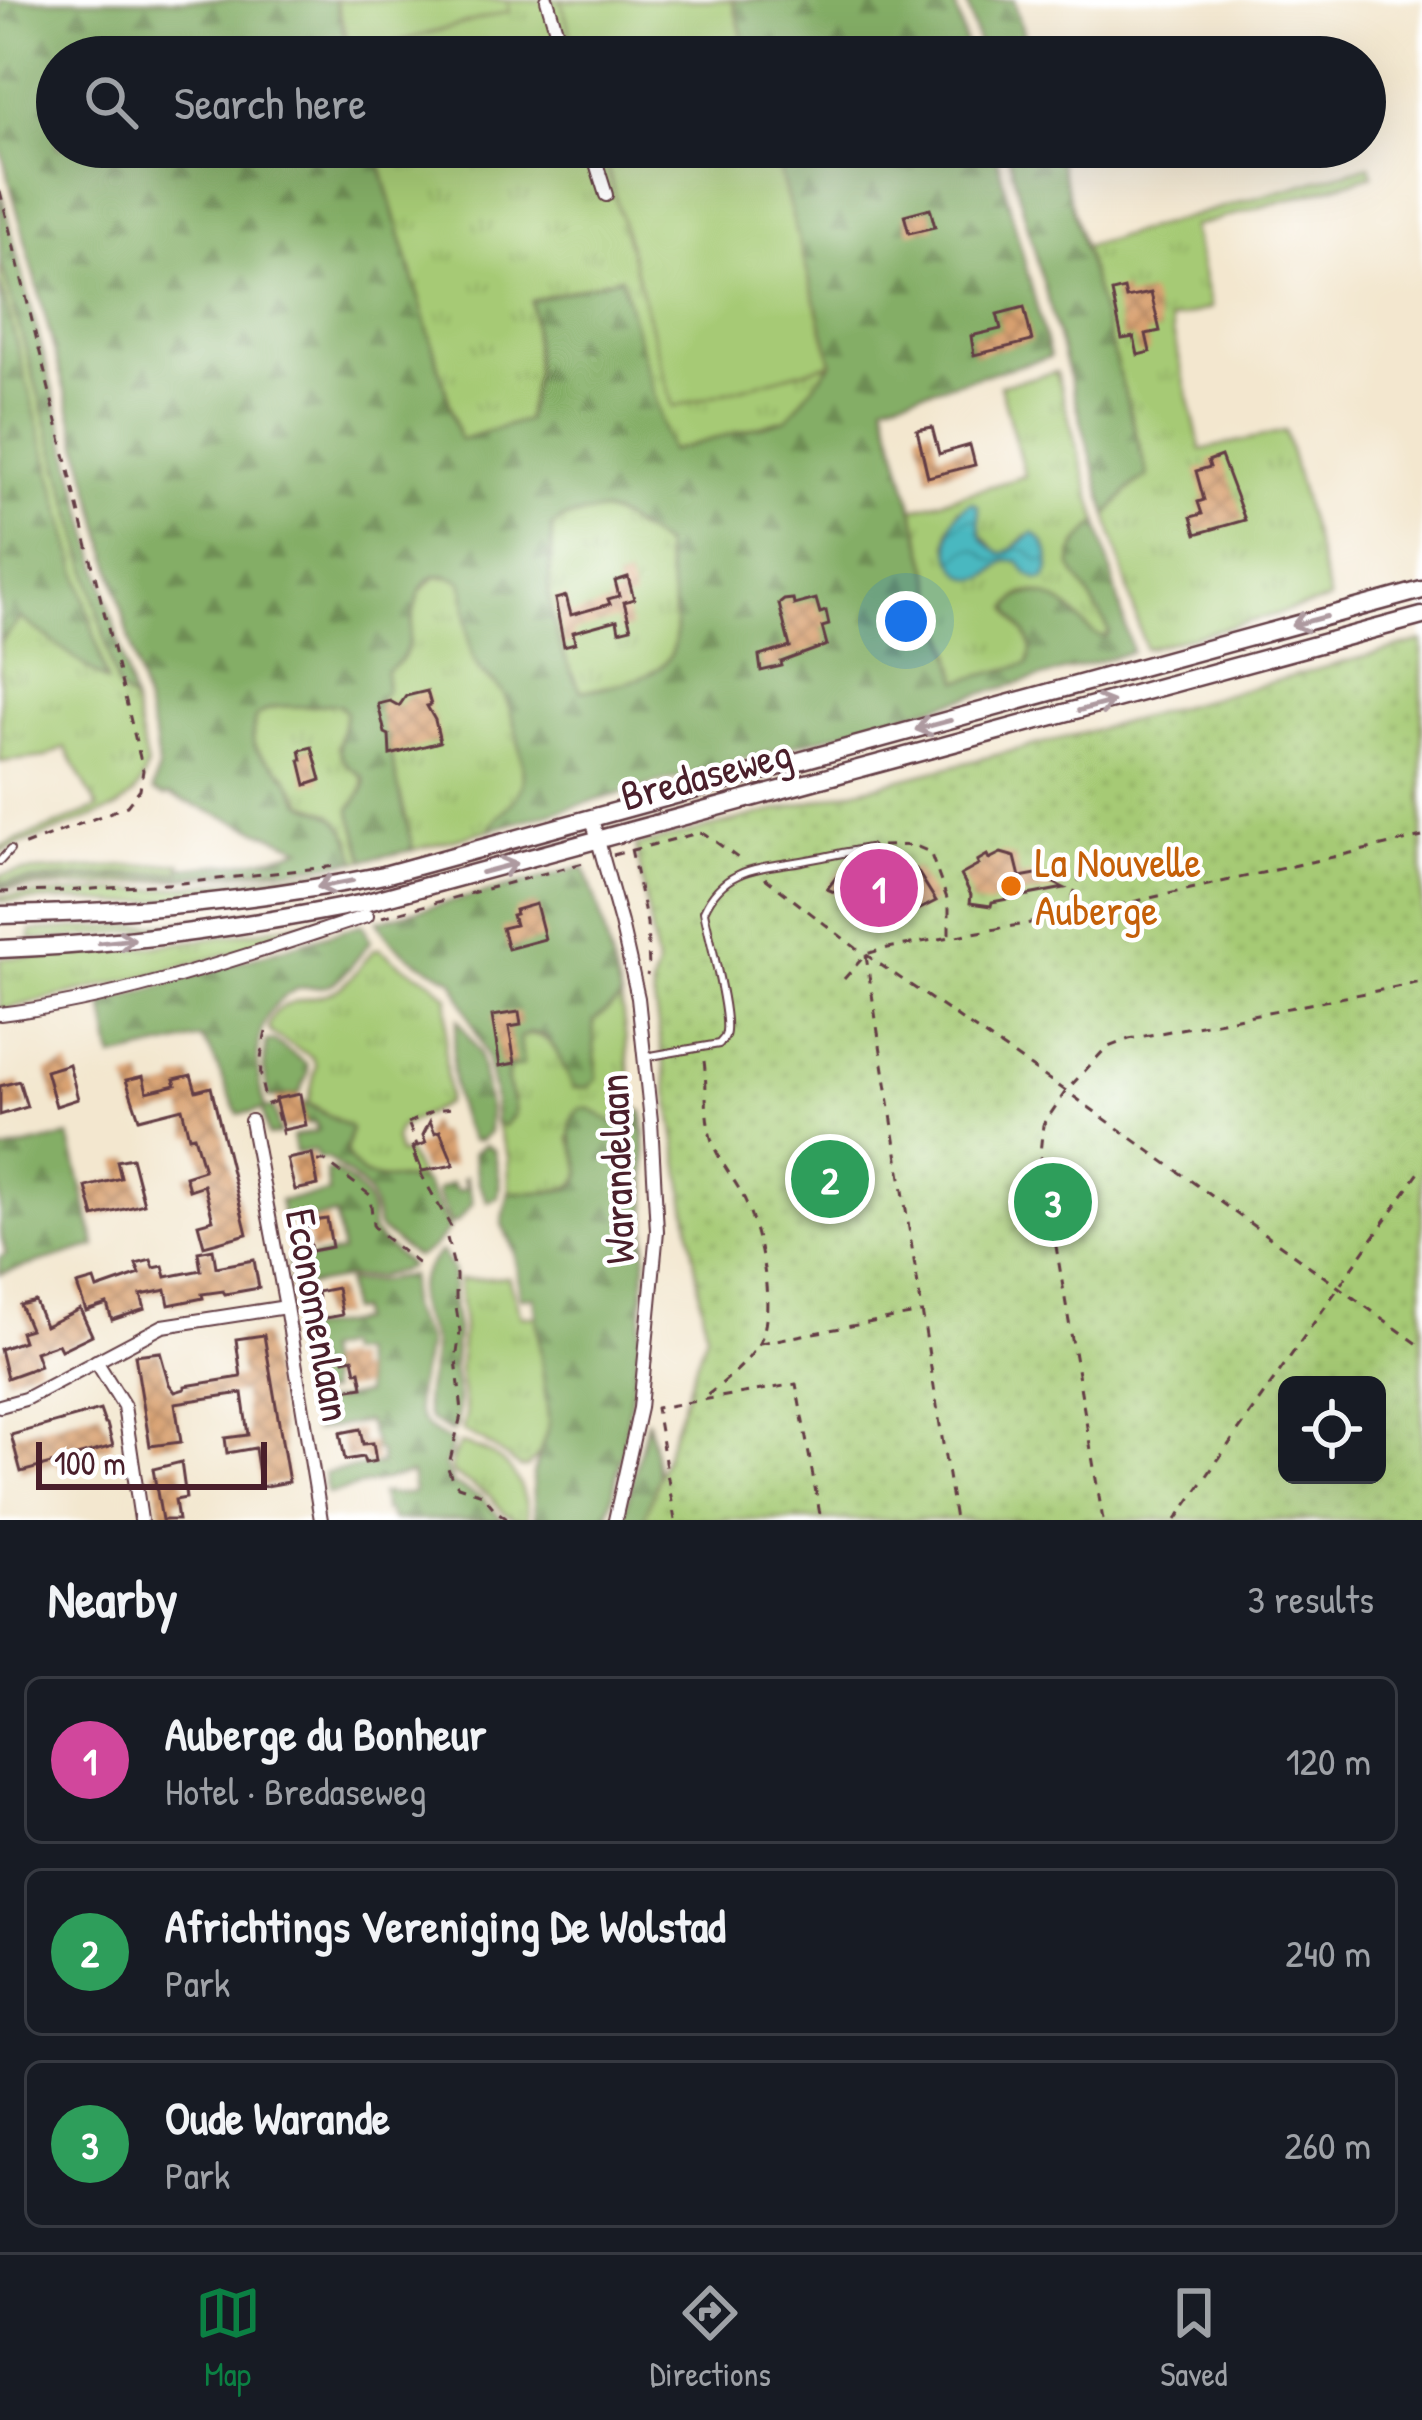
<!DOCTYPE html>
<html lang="en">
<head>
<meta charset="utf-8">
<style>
	body { margin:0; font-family:"Patrick Hand",sans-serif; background:#242831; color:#f1f3f6 }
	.controls { position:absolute; right:36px; bottom:36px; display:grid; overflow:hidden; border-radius:18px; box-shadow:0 12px 48px #0002 }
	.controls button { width:108px; height:108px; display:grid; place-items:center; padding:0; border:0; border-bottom:3px solid #363941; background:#171b24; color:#f1f3f6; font:60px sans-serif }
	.scale { position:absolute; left:36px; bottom:30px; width:231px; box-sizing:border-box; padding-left:12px; border:6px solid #4a1f2b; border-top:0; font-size:33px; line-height:42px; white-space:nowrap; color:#4a1f2b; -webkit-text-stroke:9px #fff; paint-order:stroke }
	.you { position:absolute; left:906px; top:621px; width:42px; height:42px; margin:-30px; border:9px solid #fff; border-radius:50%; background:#1a73e8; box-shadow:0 0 0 18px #1a73e833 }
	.badge { display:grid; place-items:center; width:78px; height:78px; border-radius:50%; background:#0b8043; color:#fff; font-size:39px; font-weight:700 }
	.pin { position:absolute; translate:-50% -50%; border:6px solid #fff; box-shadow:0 3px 12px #0006 }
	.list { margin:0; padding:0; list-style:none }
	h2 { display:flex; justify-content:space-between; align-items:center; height:156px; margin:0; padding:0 48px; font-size:51px }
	h2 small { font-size:39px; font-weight:400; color:#9ea1a6 }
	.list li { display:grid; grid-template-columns:78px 1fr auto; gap:36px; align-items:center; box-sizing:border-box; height:168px; margin:0 24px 24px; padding:0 24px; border:3px solid #363941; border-radius:18px }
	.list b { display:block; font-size:45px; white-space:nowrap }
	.list p { margin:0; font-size:39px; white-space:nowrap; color:#9ea1a6 }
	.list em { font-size:39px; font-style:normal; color:#9ea1a6 }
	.icon { flex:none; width:66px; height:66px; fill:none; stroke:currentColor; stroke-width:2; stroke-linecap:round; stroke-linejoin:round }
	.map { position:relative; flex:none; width:1422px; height:1520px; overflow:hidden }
	.search { position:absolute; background:#171b24; box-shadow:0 12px 48px #0002; left:36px; right:36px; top:36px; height:132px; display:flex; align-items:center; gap:30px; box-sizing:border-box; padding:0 42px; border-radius:66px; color:#9ea1a6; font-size:45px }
	.sheet { height:732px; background:#171b24 }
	nav { display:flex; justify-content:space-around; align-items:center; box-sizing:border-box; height:168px; border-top:3px solid #363941; background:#171b24; font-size:33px; color:#9ea1a6 }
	nav a { display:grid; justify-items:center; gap:6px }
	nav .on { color:#0b8043 }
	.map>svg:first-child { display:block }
	.grass { fill:url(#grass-tufts); stroke:#787450; stroke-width:3; fill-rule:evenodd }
	.forest { fill:url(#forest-firs); stroke:#676648; stroke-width:3; fill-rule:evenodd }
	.park { fill:url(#park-dots); stroke:#787450; stroke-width:3; fill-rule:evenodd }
	.pitch { fill:#a6ca74; stroke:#787450; stroke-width:3 }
	.water { fill:url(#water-waves); stroke:#496c76; stroke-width:3 }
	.building { fill:url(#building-cross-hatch) }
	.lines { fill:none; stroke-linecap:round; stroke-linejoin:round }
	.lane-casing { stroke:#633d44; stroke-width:10 }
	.street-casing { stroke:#633d44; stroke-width:16 }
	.secondary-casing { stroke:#633d44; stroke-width:21 }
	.path { stroke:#633d44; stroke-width:3; stroke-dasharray:9 9; stroke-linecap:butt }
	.lane { stroke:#fff; stroke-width:6 }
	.street { stroke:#fff; stroke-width:12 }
	.secondary { stroke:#fff; stroke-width:16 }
	.oneway { stroke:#ae9aa0 }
	.food-dot { fill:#e8710a; stroke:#fff; stroke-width:4.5 }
	.labels { text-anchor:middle; stroke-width:9; stroke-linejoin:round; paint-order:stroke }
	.street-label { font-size:42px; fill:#4a1f2b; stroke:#fff }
	.food-label { font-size:42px; fill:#c56008; stroke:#fff; text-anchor:start }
</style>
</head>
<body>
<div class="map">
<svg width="1422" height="1520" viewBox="0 0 1422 1520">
	<defs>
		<pattern id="grass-tufts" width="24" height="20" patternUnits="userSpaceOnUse" patternTransform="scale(3)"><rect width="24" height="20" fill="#a6ca74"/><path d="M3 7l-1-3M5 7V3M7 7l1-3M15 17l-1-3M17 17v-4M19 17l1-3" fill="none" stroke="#90ad65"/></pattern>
		<pattern id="forest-firs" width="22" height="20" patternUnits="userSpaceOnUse" patternTransform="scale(3)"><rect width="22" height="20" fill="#84ae66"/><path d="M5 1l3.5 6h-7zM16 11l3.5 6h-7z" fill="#6e8d54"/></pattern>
		<pattern id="park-dots" width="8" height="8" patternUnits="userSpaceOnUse" patternTransform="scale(3)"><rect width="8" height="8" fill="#a6ca74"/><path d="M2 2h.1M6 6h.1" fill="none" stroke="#90ad65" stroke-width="1.8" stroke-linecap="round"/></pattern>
		<pattern id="water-waves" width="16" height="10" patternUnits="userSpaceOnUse" patternTransform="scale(3)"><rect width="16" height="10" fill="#48b8c0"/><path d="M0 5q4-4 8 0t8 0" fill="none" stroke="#3e959c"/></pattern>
		<pattern id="building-cross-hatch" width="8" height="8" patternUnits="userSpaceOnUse" patternTransform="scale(3)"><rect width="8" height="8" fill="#d8a070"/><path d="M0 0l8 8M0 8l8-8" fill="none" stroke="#b1825c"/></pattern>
	</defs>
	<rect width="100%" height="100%" fill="#fff"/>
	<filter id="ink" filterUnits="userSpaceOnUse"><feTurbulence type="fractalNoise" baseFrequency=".00833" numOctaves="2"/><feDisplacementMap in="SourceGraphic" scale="24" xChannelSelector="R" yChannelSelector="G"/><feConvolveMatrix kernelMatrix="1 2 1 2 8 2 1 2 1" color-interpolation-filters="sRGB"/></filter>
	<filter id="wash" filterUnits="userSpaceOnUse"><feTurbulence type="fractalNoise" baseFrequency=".004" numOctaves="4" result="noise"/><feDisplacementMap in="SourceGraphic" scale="48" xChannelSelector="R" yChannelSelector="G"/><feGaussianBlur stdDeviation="2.7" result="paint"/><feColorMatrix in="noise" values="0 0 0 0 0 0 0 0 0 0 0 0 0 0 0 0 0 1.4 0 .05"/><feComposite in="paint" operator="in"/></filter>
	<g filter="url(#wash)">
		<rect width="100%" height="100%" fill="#f3e7cf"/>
		<g class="grass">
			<polygon points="335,0 733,0 748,57 351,57"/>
			<polygon points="375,147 773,147 832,363 787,419 670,451 620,277 532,301 536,371 526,420 460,440"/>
			<polygon points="1370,165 1373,175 1192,227 1211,308 1170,320 1201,450 1285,431 1330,600 1145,649 1107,515 1121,496 1147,476 1083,247"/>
			<polygon points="0,259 77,528 118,690 133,701 147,766 142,782 134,794 117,808 0,852 0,847 98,808 65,747 46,757 0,762 0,642 21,618 106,679 0,283"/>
			<path d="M1056,372L1098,522L1076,545L1109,632L1106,636L1099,637C1077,621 1032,565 1009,609C1019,630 1038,638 1028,664L959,682L913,509L1025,476L1000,385ZM959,509C975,524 984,542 1001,554L1009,551L1024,538L1018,561H1006L990,575L948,546L949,530Z"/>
			<path d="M601,511L615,515L663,545C680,646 700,674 581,691C566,666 548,616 549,587C549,563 555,552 551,527L564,518Z"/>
			<path d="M435,577H454L462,582C470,610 464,640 477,666C482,677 496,682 503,693C512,708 527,769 522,785C517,804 497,812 489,830L413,850L377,697L386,692V671L407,647L416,595Z"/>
			<path d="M327,702L341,705L346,713L338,748C361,774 375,779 350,809L365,860L357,861L350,838L331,814L304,803L286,776L259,754L252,743L255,717C277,698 302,711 327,702Z"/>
			<polygon points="181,863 181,871 0,882 0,875 21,872"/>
			<polygon points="279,866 281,870 104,886 0,889 0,886 185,876"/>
			<polygon points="333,870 335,877 269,887 124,904 77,900 0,901 0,896 160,889"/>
			<path d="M324,901V904C227,921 130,934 31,940V931L163,924Z"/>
			<path d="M363,911L293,936L159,973L0,1010V958C122,955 244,936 363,911Z"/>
			<path d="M374,949H380L401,965L430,980L448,997L445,1053L448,1096L446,1103L399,1128L395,1139L399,1154H408L421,1181C386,1175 363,1189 346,1152L351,1128L308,1103L316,1066L312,1057L272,1034L268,1028C276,992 317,1004 341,987C354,977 364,961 374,949Z"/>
			<path d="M621,999L636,1124L624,1129L590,1109L569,1138C573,1146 581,1157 582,1165C586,1198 528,1192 509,1192L508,1156L496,1124L505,1126L514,1101C501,1074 511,1064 520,1037C552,1025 562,1064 574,1088L597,1064L592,1044L594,1021Z"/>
			<polygon points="508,1277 521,1316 536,1316 549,1424 542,1451 527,1467 520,1467 483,1441 462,1431 466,1416 459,1369 463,1329 459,1280"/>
			<path d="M460,1444C504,1452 525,1477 528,1520H518L505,1514L490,1496L453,1474L451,1467L452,1458Z"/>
		</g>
		<g class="forest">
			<path d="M0,0H335L351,57H57V147H375L460,440L526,420L536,371L532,301L621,277L670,451L787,419L832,363L773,147H994L1050,357L884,402L959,681L1028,664C1038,638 1019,630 1009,609C1021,585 1049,593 1068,608C1077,615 1085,630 1097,635C1099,636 1103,636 1106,636L1109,632L1106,624L1071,567C1070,547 1085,535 1098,522L1132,652L489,830C497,812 517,804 522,785C527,769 512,708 503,693C494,679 479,674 473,657C464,633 469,607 462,582C411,554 416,623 406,650C402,661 396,665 386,671V692L378,698L413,850L365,860L350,809C385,767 349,781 340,753C337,742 344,725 346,713L341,706C329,702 325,705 312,706C290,709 275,700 256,717C244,757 267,753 287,778C293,785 294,795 302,802C312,810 326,810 336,819C348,830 352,845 357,861L281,870L279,866L185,876L0,886V882L181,871V868C223,865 263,862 302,848L170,795L164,796L153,791L158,768L155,742L113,573L0,145ZM601,511L615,515L663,545C680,646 700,674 581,691C566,666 548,616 549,587C549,564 554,550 551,527L564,518Z"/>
			<polygon points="733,0 954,0 969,57 748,57"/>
			<polygon points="966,0 1014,0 1030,57 982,57"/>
			<polygon points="1006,147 1055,147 1148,476 1131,487 1107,515"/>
			<polygon points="0,189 120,647 133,701 118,690 77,528 0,259"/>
			<polygon points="0,283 107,682 21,618 0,642"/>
			<path d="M584,867L598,907L621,999L594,1021C592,1041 597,1059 597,1079L589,1087L574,1088L554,1047L543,1035L531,1033L520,1037L523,1065L510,1068C501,1086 517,1097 514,1115L504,1126L496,1124L494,1092L486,1055L453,980C420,963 396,954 377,921Z"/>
			<path d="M363,924L370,941C360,955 346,975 332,984C320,991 306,984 295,990C251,1011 253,1068 265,1108L273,1107L280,1134L268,1136L262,1110L238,1114L210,1050L201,1038L113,1058L103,1004Z"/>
			<path d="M458,1019L479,1053L490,1113L489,1133L480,1140H472C450,1105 449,1059 458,1019Z"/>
			<polygon points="266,1041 274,1041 307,1064 308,1073 299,1094 269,1098 264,1069"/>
			<path d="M302,1102L351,1128L346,1152C364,1192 389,1172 425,1183L449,1228C441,1240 429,1254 415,1257L378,1228C371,1182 360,1186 327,1158L319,1159L314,1150L296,1153L292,1137L317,1131L315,1123L306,1124Z"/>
			<path d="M581,1108L590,1109L624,1129L636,1124L635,1108L643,1112C654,1255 640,1381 607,1520H535L533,1474L549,1424L534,1297H520L515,1253L502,1224L509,1192C524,1192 541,1194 557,1191C614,1182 545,1133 581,1108Z"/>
			<polygon points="69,1136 96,1246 0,1274 0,1257 6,1254 0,1232 0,1152"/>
			<polygon points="485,1145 494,1150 500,1181 498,1197 488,1202 479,1184 473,1153"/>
			<path d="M333,1170C350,1182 367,1191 371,1213C371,1215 372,1231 373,1232C375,1238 402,1257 409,1266L406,1269L377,1277L347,1278L292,1288L288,1262L342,1252L335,1215L284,1222L280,1201L329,1193L326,1171Z"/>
			<polygon points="466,1177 473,1203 457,1222 451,1224 437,1194 439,1189 451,1183 458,1191 466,1188 463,1179"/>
			<path d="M440,1252H442L453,1271V1308L457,1330L453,1367L458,1397L457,1426L452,1432L430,1420C417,1395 435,1372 433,1346C432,1332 423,1323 419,1311C412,1289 425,1267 440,1252Z"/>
			<path d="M410,1276C411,1285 408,1296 409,1306C412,1320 424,1330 427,1344C424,1374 401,1413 435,1433C441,1437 447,1439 452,1442L445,1466L453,1484L481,1497L503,1520H392L387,1511H384L381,1494H409L414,1492L411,1473L329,1494L326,1493L325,1473L381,1464L380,1451L376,1450L367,1421L314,1431L309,1405L365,1394L358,1352L345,1353L342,1346L323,1351L329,1392L307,1395L296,1331L359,1321L358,1310L349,1311L346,1282L380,1281Z"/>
			<polygon points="648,1419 667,1520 623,1520"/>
		</g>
		<path class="park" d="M1422,641V1520H644L706,1334L652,987L657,965L636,846L1091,731ZM1287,1385H1377V1475H1287Z"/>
		<g class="pitch">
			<polygon points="336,0 507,0 510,11 351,55"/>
			<polygon points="561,0 732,0 748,57 577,57"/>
			<polygon points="664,147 773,147 832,363 673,407 606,163"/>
		</g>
		<path class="water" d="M972,502L978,506C983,534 971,533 1001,554L1009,551L1033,533C1049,542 1054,562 1045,579L1038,580L1028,574L1018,561H1006C998,566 992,575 983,578C949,587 933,521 972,502Z"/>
		<g id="blocks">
			<g class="building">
				<polygon points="930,208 935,227 909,233 904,215"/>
				<polygon points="1124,289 1126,298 1151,293 1160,331 1146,334 1150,352 1138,355 1134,337 1122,339 1112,292"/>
				<polygon points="1024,307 1032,341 974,355 971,336 1001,329 997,314"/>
				<polygon points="932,427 939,454 970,445 975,465 928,477 917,430"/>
				<polygon points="1221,456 1245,520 1196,534 1191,517 1202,514 1198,502 1204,500 1196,471 1210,467 1208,461"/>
				<polygon points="628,577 634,599 624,602 631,628 619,631 617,620 573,632 575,643 564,646 555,599 566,596 571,615 610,604 608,599 619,596 615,581"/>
				<polygon points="793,599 794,605 816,599 820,613 826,611 829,625 822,627 827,645 781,662 782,666 761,671 759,656 790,647 779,604 784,600"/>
				<polygon points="427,691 431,705 427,706 435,720 440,742 390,755 389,735 385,733 378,704 390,701 399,706 406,696"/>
				<polygon points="312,747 321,780 306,785 300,760 302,760 300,750"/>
				<polygon points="1001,853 1015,857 1020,877 1036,874 1064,888 992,902 991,906 970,903 971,895 961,875 979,865 977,861 987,855 989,859"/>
				<polygon points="847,863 866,874 887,878 904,876 909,869 916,869 936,901 910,914 906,907 896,911 895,907 871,909 871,906 848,901 849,898 827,889"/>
				<polygon points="536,904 545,939 508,949 502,928 515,925 512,915 516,914 515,910"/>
				<polygon points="519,1012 521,1025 509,1027 515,1063 500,1066 492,1016"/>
				<polygon points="69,1064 78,1099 56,1106 46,1071"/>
				<polygon points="191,1075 196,1091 211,1087 247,1234 204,1246 198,1224 213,1220 204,1185 189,1190 185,1176 204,1170 194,1136 189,1137 182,1108 139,1119 126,1080 143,1076 147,1092 176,1085 174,1079"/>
				<polygon points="19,1081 27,1107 0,1115 0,1086"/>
				<polygon points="300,1094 306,1125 283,1130 275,1099"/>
				<polygon points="430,1121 435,1133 440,1131 454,1165 422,1171 413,1148 426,1143 423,1135"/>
				<polygon points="312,1154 318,1185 295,1190 287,1159"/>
				<polygon points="132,1158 144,1204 94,1217 86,1187 121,1178 117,1161"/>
				<polygon points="327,1219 332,1247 311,1251 306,1222"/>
				<polygon points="213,1249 216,1267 254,1260 259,1288 225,1294 223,1291 202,1294 203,1298 169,1305 166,1290 141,1295 145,1309 112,1320 107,1304 86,1311 77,1285 94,1280 97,1289 140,1274 136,1264 151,1260 154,1268 163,1266 166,1277 201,1270 198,1252"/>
				<polygon points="337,1288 342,1315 321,1319 317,1292"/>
				<polygon points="35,1301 45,1326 80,1309 92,1335 61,1350 58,1344 35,1352 40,1366 7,1378 0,1349 23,1341 20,1332 30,1329 20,1305"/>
				<polygon points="264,1335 289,1482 261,1487 255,1448 227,1453 225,1438 248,1435 242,1393 175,1403 181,1442 150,1446 135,1355 160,1352 169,1384 175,1392 185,1389 185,1386 241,1377 236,1339"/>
				<polygon points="343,1357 344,1360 353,1358 356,1372 360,1371 363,1387 337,1391 334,1378 329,1379 326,1361"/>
				<polygon points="100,1410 105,1424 107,1424 113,1446 73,1457 75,1466 60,1470 58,1462 21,1472 11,1435"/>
				<polygon points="360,1429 363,1444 373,1443 376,1461 365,1463 363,1457 345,1460 340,1433"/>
				<polygon points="181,1462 186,1498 175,1500 178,1520 162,1520 153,1469"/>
			</g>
		</g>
	</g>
	<g filter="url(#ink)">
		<use href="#blocks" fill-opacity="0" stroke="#633d44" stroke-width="3"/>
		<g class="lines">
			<g class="lane-casing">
				<g id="lane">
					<polyline points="0,861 10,850"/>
					<path d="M645,1057L719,1044C721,1041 724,1039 725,1036C732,1019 708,934 704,911C723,867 761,868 802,861C824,857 846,852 869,848"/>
				</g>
			</g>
			<g class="street-casing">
				<g id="street">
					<polyline points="547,0 564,57"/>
					<polyline points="591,147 606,195"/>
					<polyline points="592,819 621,923 638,998 651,1121 657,1231 640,1408 615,1520"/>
					<path d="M0,1014C126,999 247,955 367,916"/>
					<polyline points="251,1121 286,1307 321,1520"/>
					<polyline points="96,1361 124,1406 141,1520"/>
					<polyline points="0,1406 25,1399 163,1326 286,1307"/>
				</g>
			</g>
			<g class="secondary-casing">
				<g id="secondary">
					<path d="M0,915C130,913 257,901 384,875L1422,590"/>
					<path d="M0,949C123,945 244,927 364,903L1422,616"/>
				</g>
			</g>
			<g class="path">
				<polyline points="0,191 143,770 140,789 127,806 17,848"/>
				<polyline points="882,846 913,845 930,852 949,904 949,938"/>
				<polyline points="631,849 647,923 649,969 647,975"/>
				<polyline points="613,855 698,833 705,834 742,861"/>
				<polyline points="765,878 856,948 1066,1091 1422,1347"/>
				<polyline points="0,892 64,891 181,883 337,866"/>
				<polyline points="1065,915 1081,876"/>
				<polyline points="382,917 587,862"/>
				<polyline points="866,956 955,1520"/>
				<polyline points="844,979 866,954 888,948 1070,916 1422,837"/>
				<path d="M266,1032C260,1057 257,1080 268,1104L274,1102L283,1135"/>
				<path d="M704,1061C708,1089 703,1117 713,1144C721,1164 736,1181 745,1200C760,1234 778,1313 758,1345C745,1366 724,1382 705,1397"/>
				<polyline points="408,1123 435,1110 453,1108"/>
				<polyline points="409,1125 417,1145 411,1148 422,1176 454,1232"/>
				<polyline points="318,1161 325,1161 370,1195 373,1225 378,1232 420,1265"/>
				<polyline points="447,1238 456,1275 456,1307 460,1331 456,1360 462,1411 448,1468 452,1479 458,1486 482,1494 496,1511 509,1520"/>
				<polyline points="760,1343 921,1313"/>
				<polyline points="675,1520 656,1408 796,1384 821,1520"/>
				<polyline points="1103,1520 1040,1153 1043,1125 1066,1091 1106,1048 1129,1039 1422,982"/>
				<polyline points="1176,1520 1422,1168"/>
			</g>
			<use href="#lane" class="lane"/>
			<use href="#street" class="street"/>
			<use href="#secondary" class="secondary"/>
		</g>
		<defs><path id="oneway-shaft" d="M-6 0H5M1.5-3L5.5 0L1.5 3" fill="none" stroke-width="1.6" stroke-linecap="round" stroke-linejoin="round" transform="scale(3)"/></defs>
		<g class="oneway">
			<use href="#oneway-shaft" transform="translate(1309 621) rotate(165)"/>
			<use href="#oneway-shaft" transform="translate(1096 706) rotate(-15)"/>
			<use href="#oneway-shaft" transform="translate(933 725) rotate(165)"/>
			<use href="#oneway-shaft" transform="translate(499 868) rotate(-15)"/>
			<use href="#oneway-shaft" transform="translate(335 884) rotate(169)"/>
			<use href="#oneway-shaft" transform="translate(117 941) rotate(-6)"/>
		</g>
	</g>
	<circle class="food-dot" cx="1011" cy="886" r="12"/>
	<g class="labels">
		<g class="street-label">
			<text transform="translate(706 774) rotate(-15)" y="15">Bredaseweg</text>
			<text transform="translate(616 1169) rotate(-92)" y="15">Warandelaan</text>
			<text transform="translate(319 1315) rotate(80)" y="15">Economenlaan</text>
		</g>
		<g class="food-label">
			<text x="1035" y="877">La Nouvelle<tspan x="1035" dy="48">Auberge</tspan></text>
		</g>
	</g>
</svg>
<div class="controls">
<button><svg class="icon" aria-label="locate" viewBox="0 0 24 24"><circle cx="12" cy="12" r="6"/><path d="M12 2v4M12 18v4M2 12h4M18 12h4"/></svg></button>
</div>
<div class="scale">100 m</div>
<div class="you"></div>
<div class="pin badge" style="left:879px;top:888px;background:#d1479c">1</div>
<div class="pin badge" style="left:830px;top:1179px;background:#2e9e5b">2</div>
<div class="pin badge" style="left:1053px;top:1202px;background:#2e9e5b">3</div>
<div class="search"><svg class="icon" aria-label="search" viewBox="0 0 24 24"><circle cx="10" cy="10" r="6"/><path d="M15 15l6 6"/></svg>Search here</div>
</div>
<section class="sheet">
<h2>Nearby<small>3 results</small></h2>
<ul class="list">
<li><span class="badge" style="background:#d1479c">1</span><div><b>Auberge du Bonheur</b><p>Hotel · Bredaseweg</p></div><em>120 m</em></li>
<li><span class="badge" style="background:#2e9e5b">2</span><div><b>Africhtings Vereniging De Wolstad</b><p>Park</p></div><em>240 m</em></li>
<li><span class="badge" style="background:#2e9e5b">3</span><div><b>Oude Warande</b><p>Park</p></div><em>260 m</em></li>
</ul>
</section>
<nav>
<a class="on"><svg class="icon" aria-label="map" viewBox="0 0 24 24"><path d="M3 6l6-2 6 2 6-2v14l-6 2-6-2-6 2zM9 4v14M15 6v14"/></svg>Map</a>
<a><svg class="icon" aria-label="directions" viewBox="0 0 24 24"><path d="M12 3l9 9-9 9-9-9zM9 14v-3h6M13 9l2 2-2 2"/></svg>Directions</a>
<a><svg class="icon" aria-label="saved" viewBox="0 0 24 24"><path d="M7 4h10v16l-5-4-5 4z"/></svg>Saved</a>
</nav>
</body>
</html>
